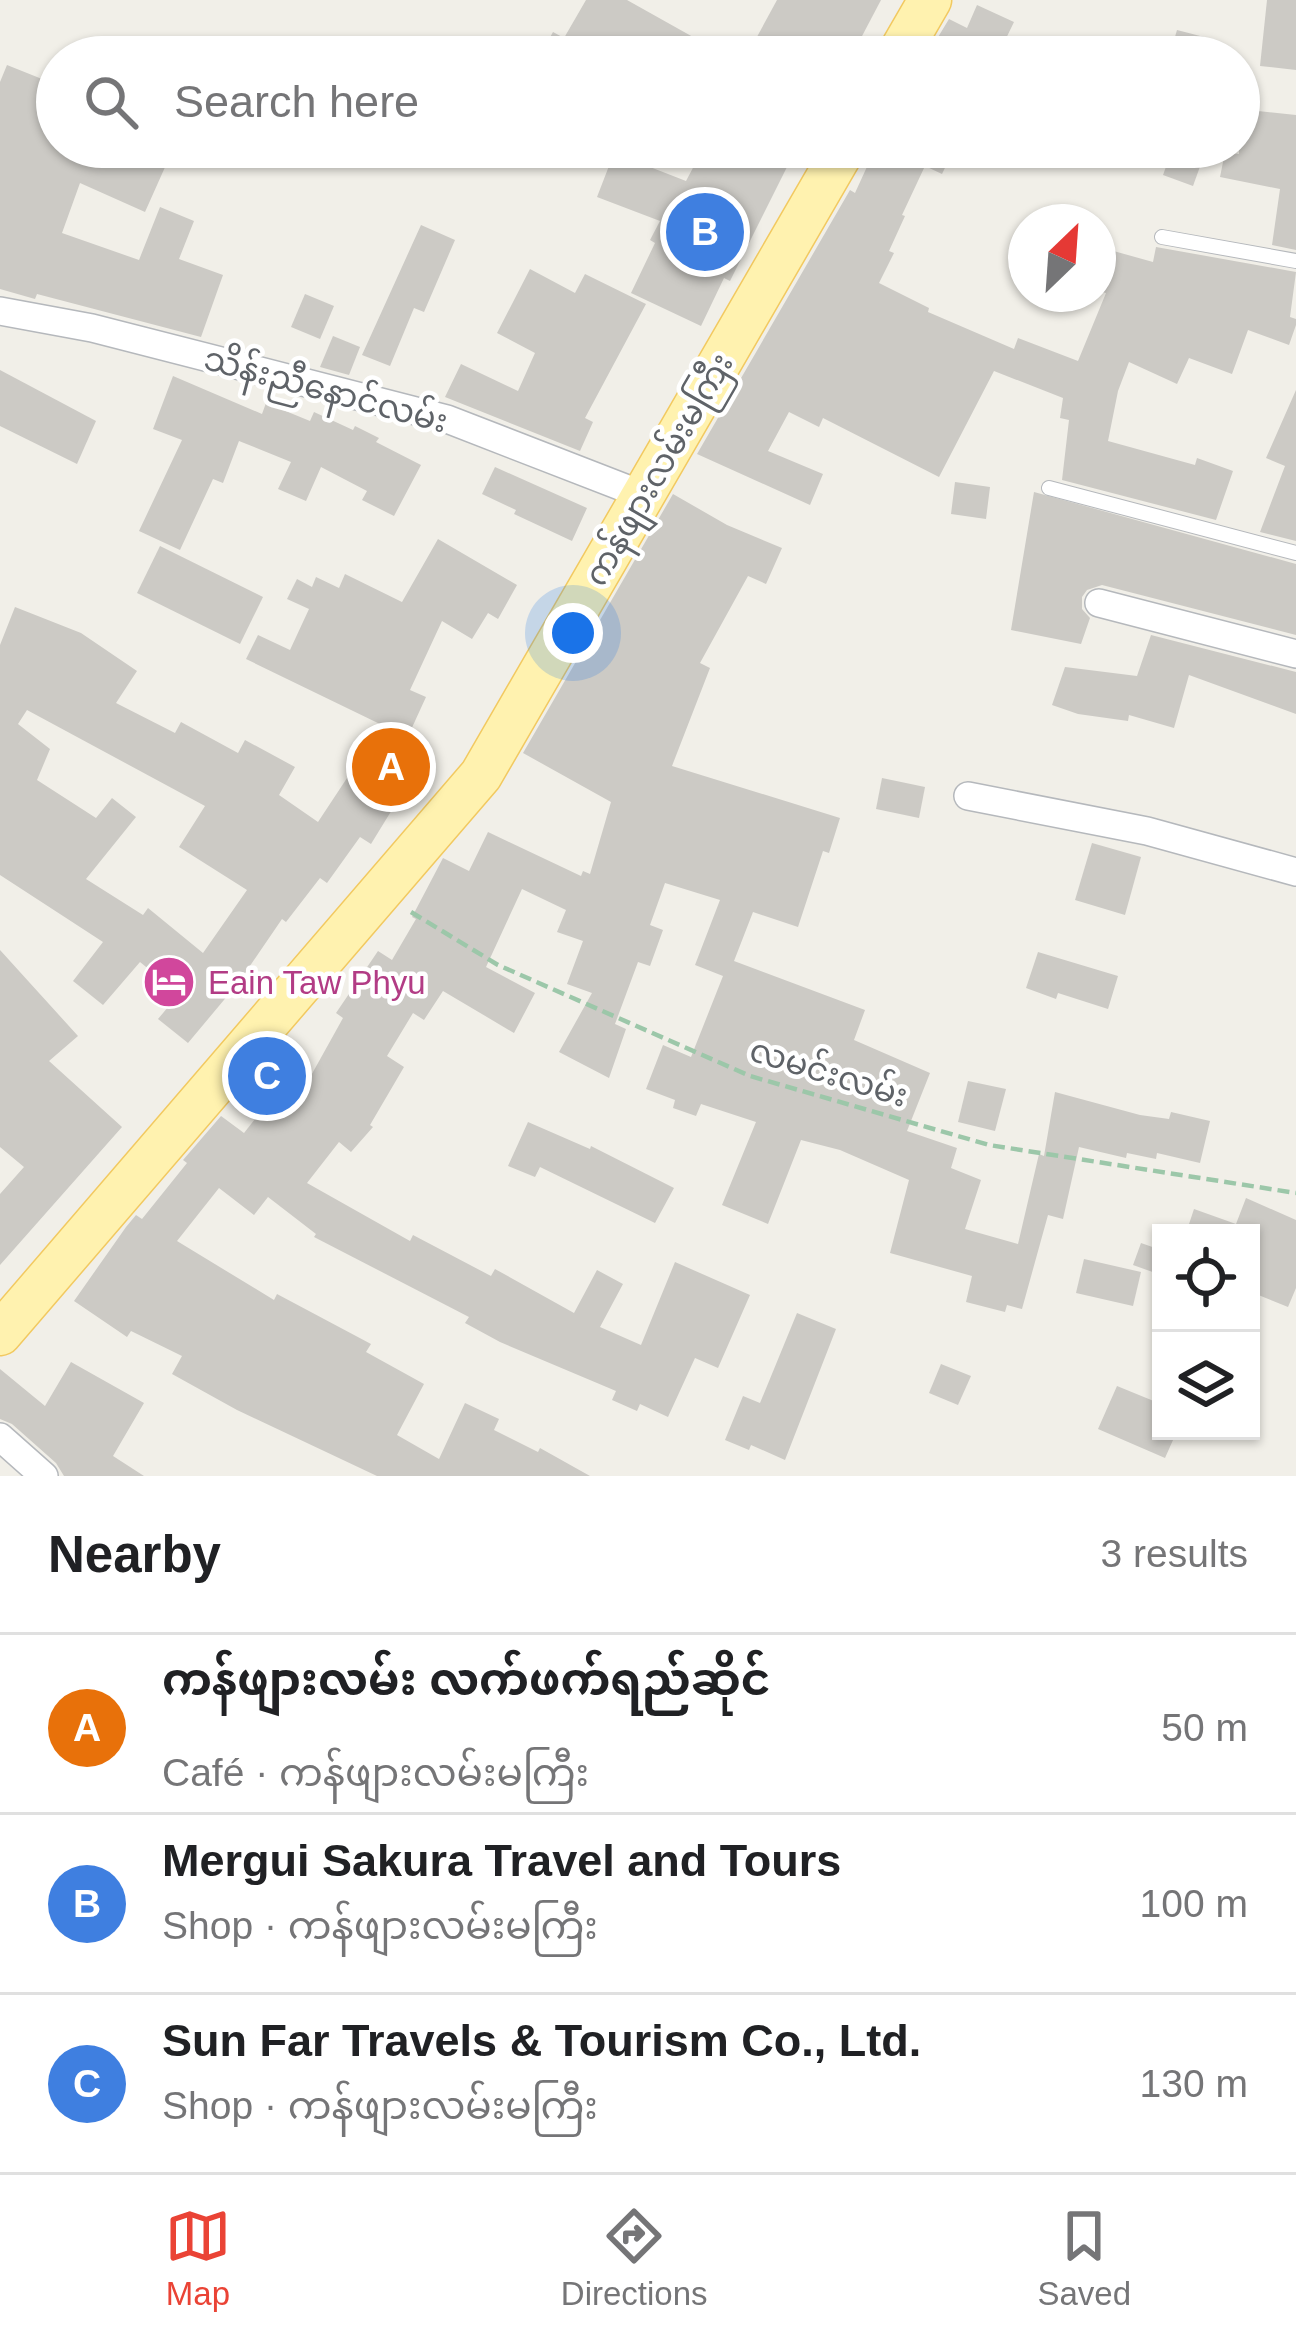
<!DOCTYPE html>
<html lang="en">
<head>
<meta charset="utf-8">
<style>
	body { margin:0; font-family:Helvetica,"Noto Sans Myanmar",sans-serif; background:#f6f6f6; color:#202124 }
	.controls { position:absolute; right:36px; bottom:36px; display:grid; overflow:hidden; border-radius:0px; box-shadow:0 3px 9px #0004 }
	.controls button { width:108px; height:108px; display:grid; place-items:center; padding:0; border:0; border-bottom:3px solid #e0e0e0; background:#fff; color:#202124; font:60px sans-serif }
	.compass { position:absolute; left:1008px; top:204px; width:108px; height:108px; border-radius:50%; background:#fff; box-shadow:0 3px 9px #0004; rotate:25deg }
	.you { position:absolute; left:573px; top:633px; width:42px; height:42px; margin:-30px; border:9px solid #fff; border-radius:50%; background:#1a73e8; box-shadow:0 0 0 18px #1a73e833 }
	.badge { display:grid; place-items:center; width:78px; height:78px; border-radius:50%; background:#ea4335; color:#fff; font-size:39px; font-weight:700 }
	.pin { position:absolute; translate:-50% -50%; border:6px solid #fff; box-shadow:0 3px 12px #0006 }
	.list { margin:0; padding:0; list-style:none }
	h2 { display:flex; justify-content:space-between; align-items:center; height:156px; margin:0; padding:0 48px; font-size:51px }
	h2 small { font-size:39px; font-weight:400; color:#757577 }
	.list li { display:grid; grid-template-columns:78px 1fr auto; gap:36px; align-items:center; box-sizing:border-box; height:180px; padding:0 48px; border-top:3px solid #e0e0e0 }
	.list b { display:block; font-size:45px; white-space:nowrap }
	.list p { margin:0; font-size:39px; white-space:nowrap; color:#757577 }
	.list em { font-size:39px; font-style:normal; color:#757577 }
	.icon { flex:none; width:66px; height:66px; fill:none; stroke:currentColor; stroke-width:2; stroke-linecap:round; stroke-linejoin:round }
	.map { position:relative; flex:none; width:1296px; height:1476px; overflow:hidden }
	.search { position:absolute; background:#fff; box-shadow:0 3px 9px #0004; left:36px; right:36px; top:36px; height:132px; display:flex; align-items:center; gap:30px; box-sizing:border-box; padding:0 42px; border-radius:66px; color:#757577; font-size:45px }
	.sheet { height:696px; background:#fff }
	nav { display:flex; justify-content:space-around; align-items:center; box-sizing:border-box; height:168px; border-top:3px solid #e0e0e0; background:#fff; font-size:33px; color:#757577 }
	nav a { display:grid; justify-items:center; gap:6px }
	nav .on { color:#ea4335 }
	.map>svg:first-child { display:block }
	.building { fill:#cccac5; fill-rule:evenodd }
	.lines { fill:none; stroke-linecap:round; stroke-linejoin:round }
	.service-casing { stroke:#b5b8bc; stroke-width:16 }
	.minor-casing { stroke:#b5b8bc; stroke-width:30 }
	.primary-casing { stroke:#f2c960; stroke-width:45 }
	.path { stroke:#9cc7a9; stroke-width:4.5; stroke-dasharray:12 6; stroke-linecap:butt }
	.service { stroke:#fff; stroke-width:14 }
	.minor { stroke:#fff; stroke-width:27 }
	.primary { stroke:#fff2af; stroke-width:42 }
	.labels { text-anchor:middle; stroke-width:9; stroke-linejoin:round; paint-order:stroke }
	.street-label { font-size:33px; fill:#5f6368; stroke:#fff }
	.hotel-label { font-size:33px; fill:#b23c85; stroke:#fff; text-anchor:start }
</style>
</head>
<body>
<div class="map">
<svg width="1296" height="1476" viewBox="0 0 1296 1476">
	<rect width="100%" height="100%" fill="#f1efe8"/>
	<g class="building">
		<polygon points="586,0 627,0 693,37 690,41 720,57 539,57 553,32 564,38"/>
		<polygon points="777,0 881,0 851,57 746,57"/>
		<polygon points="1267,0 1296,0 1296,70 1260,66"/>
		<polygon points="977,5 1014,22 997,57 926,57 949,19 967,28"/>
		<polygon points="1177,30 1208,38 1203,57 1169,57"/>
		<polygon points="7,65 57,85 57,147 174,147 145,212 80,183 62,233 139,260 160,207 194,221 179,259 223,275 201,337 37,294 35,299 0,289 0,82"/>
		<polygon points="1239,109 1296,115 1296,250 1272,245 1280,189 1220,177 1225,152 1239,154"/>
		<polygon points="704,147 797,147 730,281 724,278 701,326 631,293 655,243 650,240 660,221 597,197 614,153 686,181"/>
		<polygon points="876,147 955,147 942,174 925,166 902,215 905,216 889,251 894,253 879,283 929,308 928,312 1014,349 1018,338 1078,361 1106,293 1099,291 1110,250 1153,262 1156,247 1296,272 1290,317 1296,319 1296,325 1289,345 1248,330 1232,374 1189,358 1177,384 1129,362 1118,391 1108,441 1195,465 1197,458 1233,471 1216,520 1062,480 1069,420 1060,418 1063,398 994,371 939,477 823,418 819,427 789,412 768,451 823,474 810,505 697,454 850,190 855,193"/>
		<polygon points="1172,150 1202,161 1193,186 1163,175"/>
		<polygon points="421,225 455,240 424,312 414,308 390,366 362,355"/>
		<polygon points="530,269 575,293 585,274 646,304 585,418 593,422 580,451 445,397 461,364 518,391 535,353 497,333"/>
		<polygon points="305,294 334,306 320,339 291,327"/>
		<polygon points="333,336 360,347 349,375 320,367"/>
		<polygon points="0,370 96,421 77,464 0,426"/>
		<polygon points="173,376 262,414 266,403 310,421 314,412 353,430 355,426 379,438 376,442 421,465 394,516 362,500 367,491 321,467 306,501 278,489 291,462 239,441 223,483 213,479 180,550 139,531 182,440 153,429"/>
		<polygon points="1296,390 1296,541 1260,532 1285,466 1266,458"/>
		<polygon points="495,467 587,508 572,541 514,514 516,510 482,494"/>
		<polygon points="955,482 990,487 986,519 951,514"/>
		<polygon points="1034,492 1296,564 1296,635 1102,585 1087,590 1082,597 1082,609 1090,618 1081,644 1011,630"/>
		<polygon points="673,494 727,525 782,548 766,584 748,576 700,663 710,668 672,766 840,818 829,853 823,851 798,927 753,912 734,961 865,1010 854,1040 930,1073 907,1131 957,1148 951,1168 981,1180 965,1229 1018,1244 1039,1154 1044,1156 1055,1092 1140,1115 1169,1119 1171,1112 1210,1121 1200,1163 1157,1153 1156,1159 1127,1153 1126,1158 1079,1147 1063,1219 1048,1215 1022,1309 1007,1305 1005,1312 966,1302 972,1276 890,1253 909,1180 840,1150 801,1140 768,1224 722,1205 756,1122 701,1104 696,1116 673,1108 675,1100 646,1089 663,1045 691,1057 723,976 695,965 720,900 665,883 650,925 663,930 650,966 638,962 615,1024 626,1029 609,1078 559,1052 592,993 567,984 583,941 557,932 566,910 522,889 486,967 535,993 514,1033 443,991 424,1020 413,1013 387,1056 404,1067 370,1125 373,1127 351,1152 339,1142 307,1183 410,1241 413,1235 491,1276 495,1269 574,1313 597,1270 623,1284 600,1327 641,1345 675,1262 750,1295 718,1368 695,1358 668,1417 640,1404 637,1411 612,1400 616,1391 500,1342 465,1323 469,1317 314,1237 316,1234 268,1197 254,1215 219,1188 177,1241 274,1300 277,1294 371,1344 366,1352 424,1384 397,1435 439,1459 465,1403 499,1419 494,1430 538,1452 540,1448 590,1476 377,1476 237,1410 172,1374 182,1356 131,1331 127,1337 74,1301 126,1227 136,1215 142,1219 187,1163 183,1160 221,1116 244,1133 274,1095 258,1073 263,1067 285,1050 308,1081 343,1018 336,1013 378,951 392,960 416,919 412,917 443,858 469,871 488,832 581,876 583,871 590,874 611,802 523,753"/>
		<path d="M438,539L517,585L498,619L488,613L472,639L442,621L410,690L426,697L399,756L423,773L401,802L398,800L371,844L360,837L327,883L320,878L286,922L282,919L239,982L188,1043L158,1019L179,994L140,962L103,1005L73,981L103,942L0,875V645L15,607L81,633L137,671L116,703L175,733L181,722L238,753L245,740L295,767L279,795L318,822L382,725L246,659L258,635L290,650L309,609L287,599L297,579L312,587L316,577L339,588L345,574L402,602ZM27,710L205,806L179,847L247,890L203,953L148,908L143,915L86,879L136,817L112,798L96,818L37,780L50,749L18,724Z"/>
		<polygon points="160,546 263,597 240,644 137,593"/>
		<polygon points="1151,635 1296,672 1296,714 1189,675 1174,728 1129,715 1128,721 1078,714 1052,705 1065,667 1137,676"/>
		<polygon points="882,778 925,787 919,818 876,809"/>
		<polygon points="1092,843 1141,857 1125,915 1075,900"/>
		<polygon points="0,950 78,1036 49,1061 122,1127 0,1265 0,1194 24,1167 0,1147"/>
		<polygon points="1038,952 1118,976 1108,1009 1058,993 1056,999 1026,988"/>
		<polygon points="968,1081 1006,1089 995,1131 958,1122"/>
		<polygon points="528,1122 590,1149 591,1146 674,1188 655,1223 540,1167 535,1177 508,1166"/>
		<polygon points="1246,1198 1296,1220 1296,1288 1288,1307 1251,1292 1251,1233 1186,1233 1194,1209 1236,1224"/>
		<polygon points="1141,1243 1161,1250 1161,1275 1133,1265"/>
		<polygon points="1084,1259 1141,1272 1133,1306 1076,1293"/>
		<polygon points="797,1313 836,1329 785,1460 751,1445 749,1450 725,1440 743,1396 760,1403"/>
		<polygon points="71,1362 144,1403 113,1456 144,1476 64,1476 56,1463 12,1424 0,1419 0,1369 45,1406"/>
		<polygon points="941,1364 971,1376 958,1405 929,1393"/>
		<polygon points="1117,1386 1161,1404 1161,1431 1177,1431 1165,1458 1098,1429"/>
	</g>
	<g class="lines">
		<g class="service-casing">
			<g id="service">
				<polyline points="1162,237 1296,261"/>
				<polyline points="1049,488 1296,553"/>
			</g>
		</g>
		<g class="minor-casing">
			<g id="minor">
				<polyline points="0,311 92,328 447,419 643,495"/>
				<polyline points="1099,603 1296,654"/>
				<polyline points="968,796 1147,831 1296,872"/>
				<polyline points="0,1437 44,1476"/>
			</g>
		</g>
		<g class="primary-casing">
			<g id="primary">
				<polyline points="897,57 930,0"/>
				<polyline points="0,1334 481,775 845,147"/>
			</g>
		</g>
		<polyline class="path" points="411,912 498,965 750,1076 989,1145 1296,1193"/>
		<use href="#service" class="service"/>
		<use href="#minor" class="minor"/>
		<use href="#primary" class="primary"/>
	</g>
	<defs>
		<g id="hotel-disc" transform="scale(2.7)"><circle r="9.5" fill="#d1479c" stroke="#fff"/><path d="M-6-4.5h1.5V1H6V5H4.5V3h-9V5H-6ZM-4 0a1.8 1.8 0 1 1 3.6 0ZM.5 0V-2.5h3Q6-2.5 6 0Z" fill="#fff"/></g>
	</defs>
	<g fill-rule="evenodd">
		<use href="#hotel-disc" x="169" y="982"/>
	</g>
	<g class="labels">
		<g class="street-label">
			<text transform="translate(326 389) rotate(15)" y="12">သိန်းညီနောင်လမ်း</text>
			<text transform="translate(658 469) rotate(-60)" y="12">ကန်ဖျားလမ်းမကြီး</text>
			<text transform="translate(829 1072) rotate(17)" y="12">လမင်းလမ်း</text>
		</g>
		<g class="hotel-label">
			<text x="208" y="994">Eain Taw Phyu</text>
		</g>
	</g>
</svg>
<div class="controls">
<button><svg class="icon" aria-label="locate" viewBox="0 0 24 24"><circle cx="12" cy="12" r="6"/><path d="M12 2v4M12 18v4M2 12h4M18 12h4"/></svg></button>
<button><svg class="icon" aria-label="layers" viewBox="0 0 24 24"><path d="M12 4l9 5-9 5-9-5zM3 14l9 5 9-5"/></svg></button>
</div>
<svg class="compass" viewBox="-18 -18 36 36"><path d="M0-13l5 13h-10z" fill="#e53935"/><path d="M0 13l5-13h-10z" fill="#757577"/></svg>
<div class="you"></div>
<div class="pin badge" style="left:391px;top:767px;background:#e8710a">A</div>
<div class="pin badge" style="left:705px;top:232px;background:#3f7fe0">B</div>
<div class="pin badge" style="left:267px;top:1076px;background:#3f7fe0">C</div>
<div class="search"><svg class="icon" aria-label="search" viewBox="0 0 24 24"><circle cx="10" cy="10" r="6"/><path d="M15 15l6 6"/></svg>Search here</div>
</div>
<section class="sheet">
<h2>Nearby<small>3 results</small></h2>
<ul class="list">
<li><span class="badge" style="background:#e8710a">A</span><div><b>ကန်ဖျားလမ်း လက်ဖက်ရည်ဆိုင်</b><p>Café · ကန်ဖျားလမ်းမကြီး</p></div><em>50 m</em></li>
<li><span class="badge" style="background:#3f7fe0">B</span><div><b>Mergui Sakura Travel and Tours</b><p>Shop · ကန်ဖျားလမ်းမကြီး</p></div><em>100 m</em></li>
<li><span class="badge" style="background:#3f7fe0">C</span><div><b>Sun Far Travels &amp; Tourism Co., Ltd.</b><p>Shop · ကန်ဖျားလမ်းမကြီး</p></div><em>130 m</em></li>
</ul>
</section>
<nav>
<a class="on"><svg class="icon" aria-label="map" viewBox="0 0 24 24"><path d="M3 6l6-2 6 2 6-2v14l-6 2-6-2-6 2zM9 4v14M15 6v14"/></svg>Map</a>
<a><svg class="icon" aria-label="directions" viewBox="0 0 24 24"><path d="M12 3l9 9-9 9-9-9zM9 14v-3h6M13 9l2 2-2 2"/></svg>Directions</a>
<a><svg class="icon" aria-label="saved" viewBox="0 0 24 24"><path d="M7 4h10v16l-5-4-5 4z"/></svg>Saved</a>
</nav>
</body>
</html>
